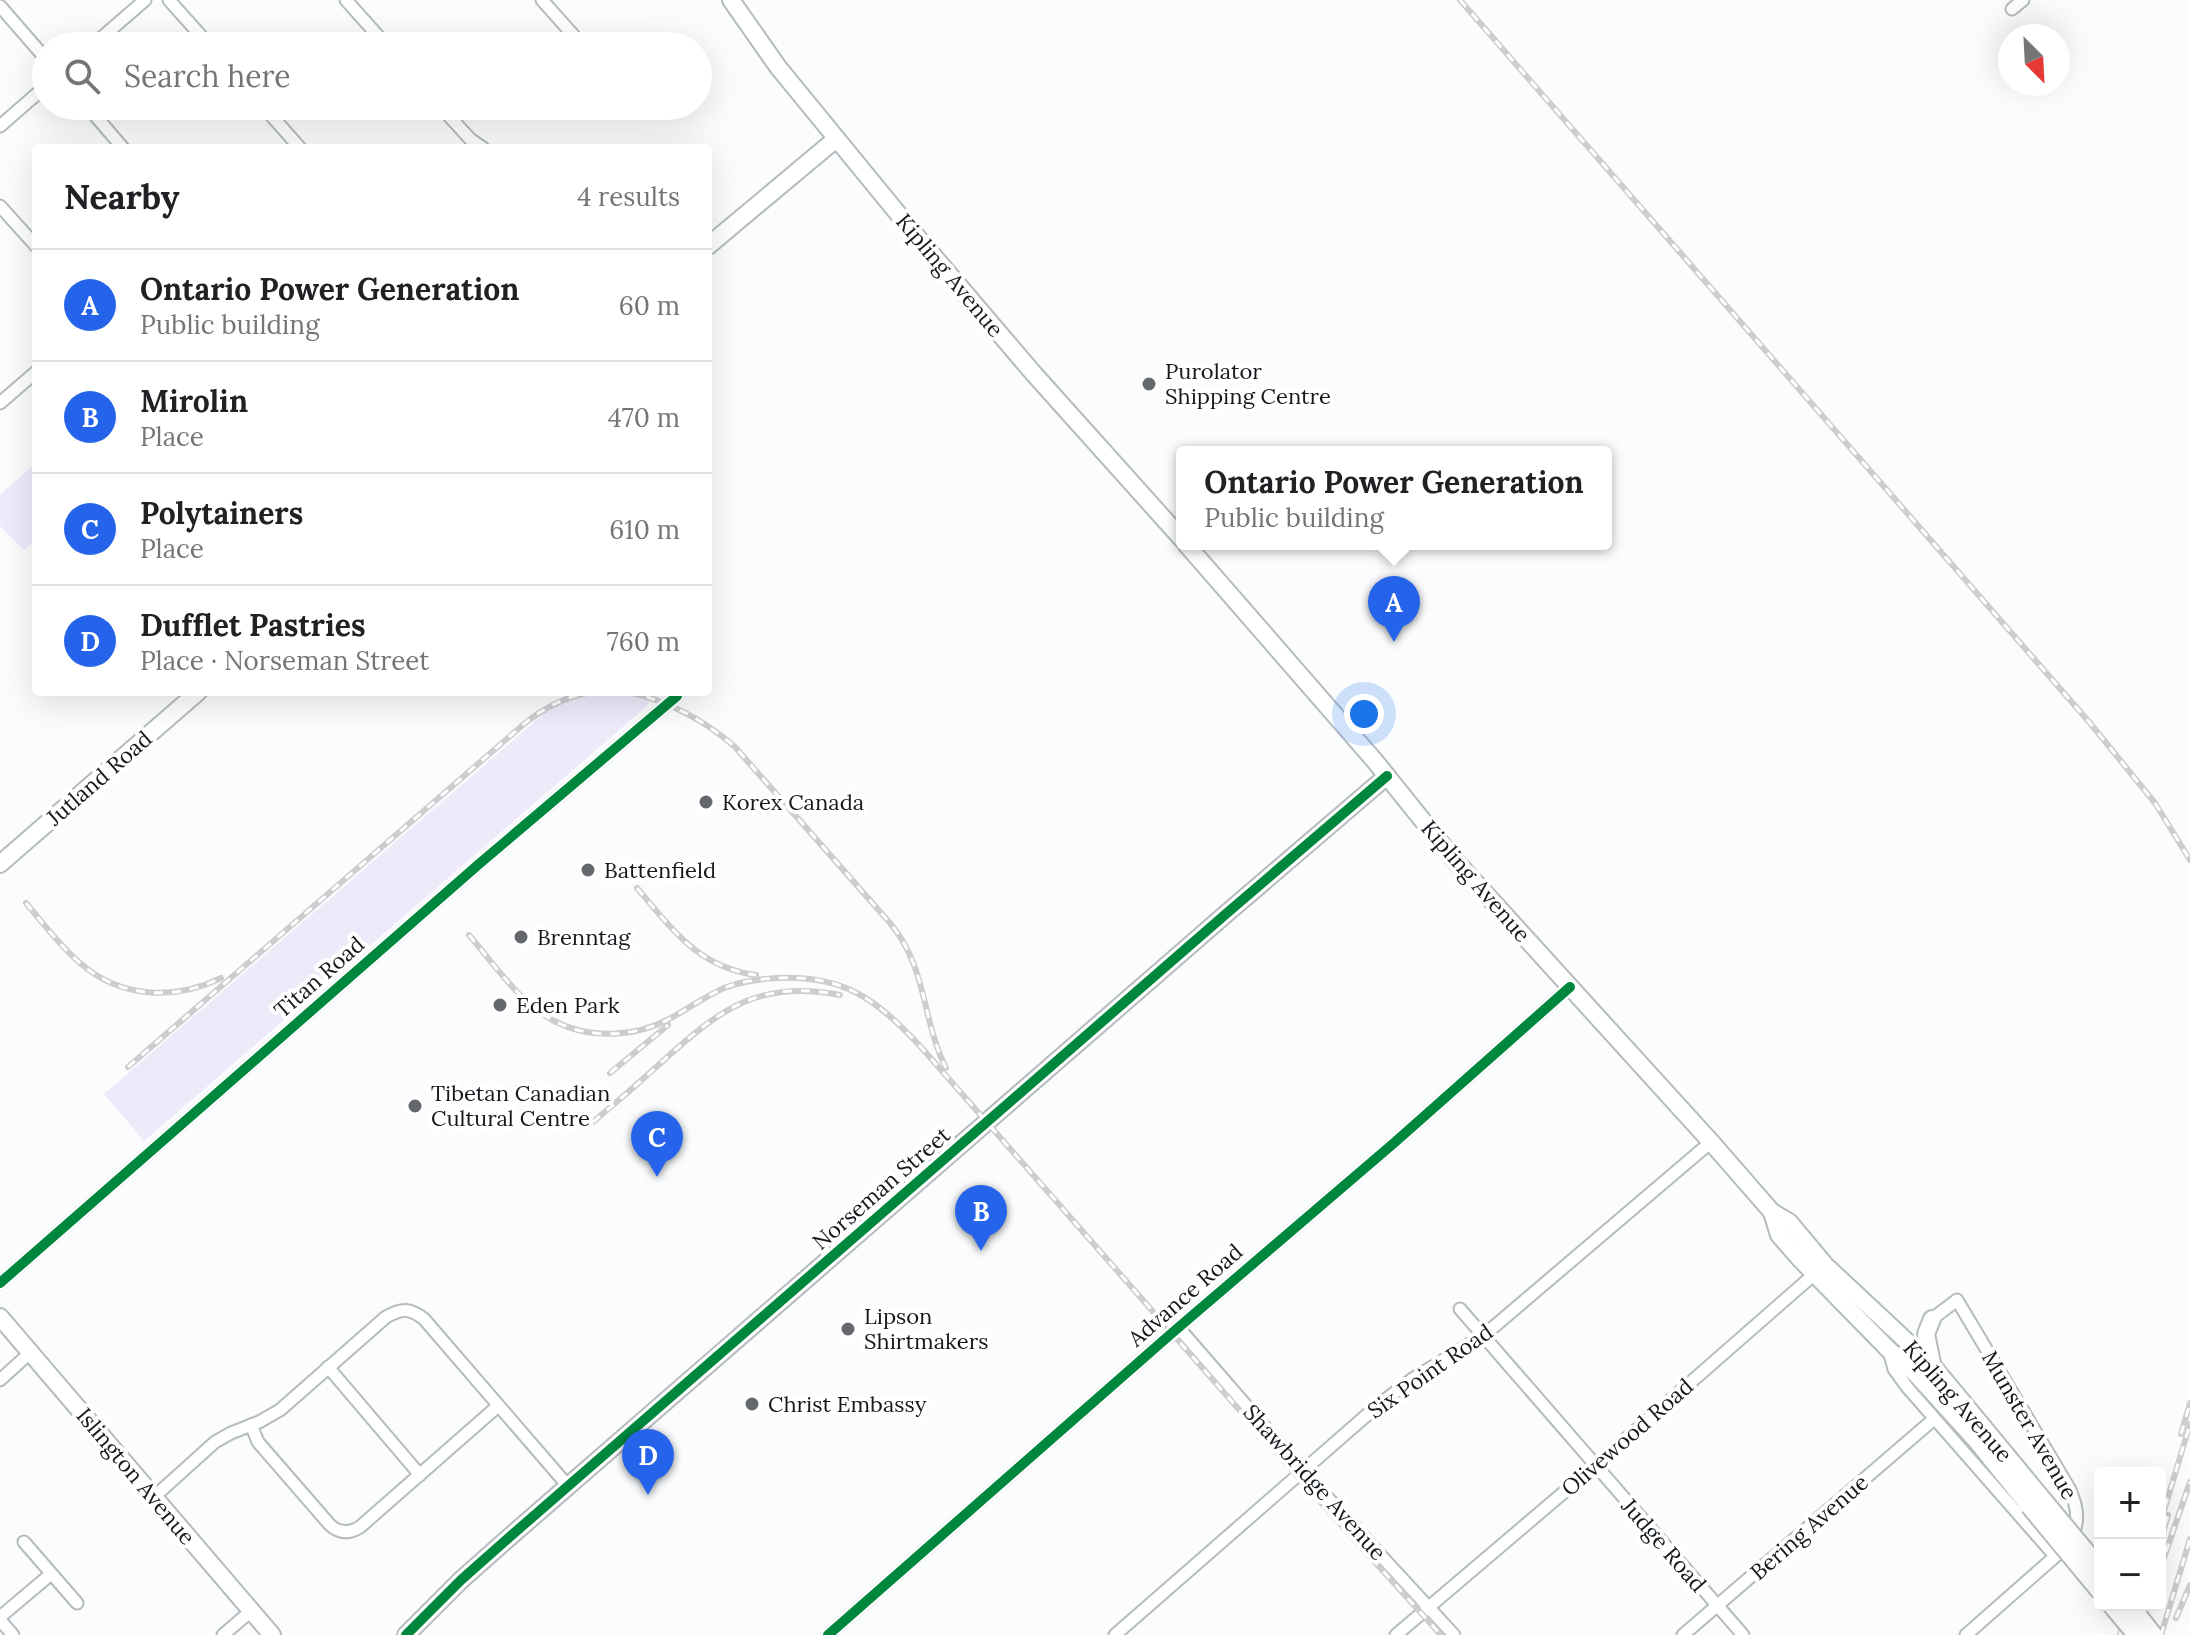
<!DOCTYPE html>
<html lang="en">
<head>
<meta charset="utf-8">
<style>
	body { margin:0; font-family:Lora,serif; background:#f2f2f2; color:#202124 }
	.controls { position:absolute; right:24px; bottom:24px; display:grid; overflow:hidden; border-radius:8px; box-shadow:0 8px 32px #0002 }
	.controls button { width:72px; height:72px; display:grid; place-items:center; padding:0; border:0; border-bottom:2px solid #e0e0e0; background:#fff; color:#202124; font:40px sans-serif }
	.compass { position:absolute; left:1998px; top:24px; width:72px; height:72px; border-radius:50%; background:#fff; box-shadow:0 8px 32px #0002; rotate:156deg }
	.you { position:absolute; left:1364px; top:714px; width:28px; height:28px; margin:-20px; border:6px solid #fff; border-radius:50%; background:#1a73e8; box-shadow:0 0 0 12px #1a73e833 }
	.badge { display:grid; place-items:center; width:52px; height:52px; border-radius:50%; background:#2563eb; color:#fff; font-size:26px; font-weight:700 }
	.pin { position:absolute; translate:-50% -66px; filter:drop-shadow(0 2px 4px #0008) }
	.pin::after { content:''; position:absolute; top:42px; width:28px; height:24px; background:inherit; clip-path:polygon(0 0,100% 0,50% 100%) }
	.popup { position:absolute; left:1176px; top:446px; width:436px; height:104px; box-sizing:border-box; display:grid; place-content:center; border-radius:8px; background:#fff; filter:drop-shadow(0 2px 6px #0005); font-size:26px; white-space:nowrap; color:#757577 }
	.popup b { font-size:30px; color:#202124 }
	.popup::after { content:''; position:absolute; left:50%; top:100%; margin-left:-16px; border:16px solid transparent; border-top-color:#fff }
	.list { margin:0; padding:0; list-style:none }
	h2 { display:flex; justify-content:space-between; align-items:center; height:104px; margin:0; padding:0 32px; font-size:34px }
	h2 small { font-size:26px; font-weight:400; color:#757577 }
	.list li { display:grid; grid-template-columns:52px 1fr auto; gap:24px; align-items:center; box-sizing:border-box; height:112px; padding:0 32px; border-top:2px solid #e0e0e0 }
	.list b { display:block; font-size:30px; white-space:nowrap }
	.list p { margin:0; font-size:26px; white-space:nowrap; color:#757577 }
	.list em { font-size:26px; font-style:normal; color:#757577 }
	.icon { flex:none; width:44px; height:44px; fill:none; stroke:currentColor; stroke-width:2; stroke-linecap:round; stroke-linejoin:round }
	.map { position:relative; flex:none; width:2190px; height:1635px; overflow:hidden }
	.search { position:absolute; background:#fff; box-shadow:0 8px 32px #0002; left:32px; top:32px; width:680px; height:88px; display:flex; align-items:center; gap:20px; box-sizing:border-box; padding:0 28px; border-radius:44px; color:#757577; font-size:30px }
	.panel { position:absolute; background:#fff; box-shadow:0 8px 32px #0002; left:32px; top:144px; width:680px; height:552px; border-radius:8px }
	.map>svg:first-child { display:block }
	.park { fill:#eeeafa }
	.lines { fill:none; stroke-linecap:round; stroke-linejoin:round }
	.street-casing { stroke:#b7bbbe; stroke-width:15 }
	.secondary-casing { stroke:#b7bbbe; stroke-width:20 }
	.street { stroke:#feffff; stroke-width:11 }
	.secondary { stroke:#feffff; stroke-width:16 }
	.rail-casing { stroke:#cccdce; stroke-width:6 }
	.rail { stroke:#fff; stroke-width:3; stroke-dasharray:9; stroke-linecap:butt }
	.secondary-bridge-casing { stroke:#b7bbbe; stroke-width:20; stroke-linecap:butt }
	.secondary-bridge { stroke:#feffff; stroke-width:16 }
	.cycleway-casing { stroke:#fff; stroke-width:15 }
	.cycleway { stroke:#00873e; stroke-width:10 }
	.poi-dot { fill:#64686c; stroke:#fff; stroke-width:3 }
	.labels { text-anchor:middle; stroke-width:8; stroke-linejoin:round; paint-order:stroke }
	.street-label { font-size:22px; fill:#14191e; stroke:#fff }
	.poi-label { font-size:22px; fill:#14191e; stroke:#fff; text-anchor:start }
</style>
</head>
<body>
<div class="map">
<svg width="2190" height="1635" viewBox="0 0 2190 1635">
	<rect width="100%" height="100%" fill="#fafcfe"/>
	<g class="park">
		<polygon points="36,463 36,540 24,550 0,526 0,495"/>
		<polygon points="569,692 650,692 651,699 647,706 144,1141 104,1094"/>
	</g>
	<g class="lines">
		<g class="street-casing">
			<g id="street">
				<polyline points="169,0 210,46"/>
				<polyline points="346,0 387,46"/>
				<polyline points="542,0 583,46"/>
				<polyline points="0,6 46,59"/>
				<polyline points="2012,9 2023,0"/>
				<polyline points="92,46 145,0"/>
				<polyline points="87,106 123,148"/>
				<polyline points="263,106 300,148"/>
				<polyline points="440,106 470,139 483,148"/>
				<polyline points="0,126 46,86"/>
				<polyline points="0,206 36,246"/>
				<polyline points="0,403 36,372"/>
				<polyline points="0,1283 479,864 677,696 674,692"/>
				<polyline points="1460,1309 1743,1635"/>
				<path d="M1932,1319L1957,1300L2069,1488C2079,1509 2080,1526 2067,1546L1966,1635"/>
				<polyline points="1178,1327 1303,1471 1454,1635"/>
				<polyline points="1889,1350 1894,1369 1907,1387 2055,1556"/>
				<polyline points="328,1367 420,1475"/>
				<polyline points="0,1380 31,1352"/>
				<path d="M251,1425L258,1442L330,1525C339,1533 349,1534 360,1527L498,1406"/>
				<path d="M154,1497L215,1442L231,1433L259,1422L280,1410L386,1317C402,1308 410,1308 424,1319L568,1486"/>
				<polyline points="24,1542 77,1603"/>
				<polyline points="0,1617 51,1574"/>
				<polyline points="0,1620 13,1635"/>
				<polyline points="223,1635 251,1611"/>
				<polyline points="828,1635 1172,1333 1394,1143 1570,987"/>
				<polyline points="1115,1635 1376,1407 1411,1380 1483,1336 1711,1142"/>
				<polyline points="1396,1635 1603,1459 1819,1270"/>
				<polyline points="1683,1635 1934,1419"/>
			</g>
		</g>
		<g class="secondary-casing">
			<g id="secondary">
				<polyline points="731,0 778,67 913,232 1034,374 1182,539"/>
				<polyline points="708,246 836,139"/>
				<polyline points="1186,544 1374,760 1452,857 1711,1142 1772,1212 1789,1222 1825,1265 1932,1365 2041,1497"/>
				<polyline points="0,864 198,692"/>
				<polyline points="1772,1212 1779,1235 1800,1259 1889,1350 1916,1374 1975,1439 2029,1506"/>
				<polyline points="0,1317 272,1635"/>
				<polyline points="1932,1363 1926,1334 1932,1319"/>
				<polyline points="406,1635 461,1580 513,1534 1227,913 1387,776"/>
			</g>
		</g>
		<use href="#street" class="street"/>
		<use href="#secondary" class="secondary"/>
		<g class="rail-casing">
			<g id="rail">
				<polyline points="1460,0 2090,723 2155,803 2190,860"/>
				<path d="M629,692C668,701 706,721 735,747L890,923C928,969 921,1018 946,1068"/>
				<path d="M637,888C673,930 698,967 756,975"/>
				<path d="M26,903C43,923 60,946 80,963C120,998 174,1001 221,978"/>
				<path d="M469,935C494,964 520,1003 554,1021C591,1040 636,1037 671,1018C689,1008 706,996 724,988C742,981 760,979 778,978C844,975 876,999 920,1046L1306,1486L1441,1635"/>
				<path d="M128,1067L524,724C545,707 565,697 591,692"/>
				<polyline points="610,1073 668,1025"/>
				<path d="M593,1122C617,1102 640,1082 663,1061C720,1009 760,979 840,995"/>
				<polyline points="2181,1434 2190,1403"/>
				<polyline points="2160,1524 2190,1424"/>
				<polyline points="2160,1542 2168,1515"/>
				<polyline points="2160,1569 2190,1482"/>
				<polyline points="2176,1618 2190,1585"/>
				<polyline points="2120,1635 2129,1605"/>
				<polyline points="2138,1635 2148,1605"/>
				<polyline points="2161,1635 2190,1539"/>
			</g>
		</g>
		<use href="#rail" class="rail"/>
		<g class="secondary-bridge-casing">
			<g id="secondary-bridge">
				<polyline points="2041,1497 2100,1568"/>
				<polyline points="2029,1506 2100,1592"/>
				<polyline points="2111,1605 2136,1635"/>
				<polyline points="2130,1605 2154,1635"/>
			</g>
		</g>
		<use href="#secondary-bridge" class="secondary-bridge"/>
		<g class="cycleway-casing">
			<g id="cycleway">
				<polyline points="0,1283 479,864 677,696 674,692"/>
				<polyline points="406,1635 461,1580 513,1534 1227,913 1387,776"/>
				<polyline points="828,1635 1172,1333 1394,1143 1570,987"/>
			</g>
		</g>
		<use href="#cycleway" class="cycleway"/>
	</g>
	<g class="poi-dot">
		<circle cx="1149" cy="384" r="8"/>
		<circle cx="706" cy="802" r="8"/>
		<circle cx="588" cy="870" r="8"/>
		<circle cx="521" cy="937" r="8"/>
		<circle cx="500" cy="1005" r="8"/>
		<circle cx="415" cy="1106" r="8"/>
		<circle cx="848" cy="1329" r="8"/>
		<circle cx="752" cy="1404" r="8"/>
	</g>
	<g class="labels">
		<g class="street-label">
			<text transform="translate(950 275) rotate(50)" y="8">Kipling Avenue</text>
			<text transform="translate(99 778) rotate(-41)" y="8">Jutland Road</text>
			<text transform="translate(1476 881) rotate(49)" y="8">Kipling Avenue</text>
			<text transform="translate(319 977) rotate(-41)" y="8">Titan Road</text>
			<text transform="translate(881 1188) rotate(-41)" y="8">Norseman Street</text>
			<text transform="translate(1185 1295) rotate(-41)" y="8">Advance Road</text>
			<text transform="translate(1430 1371) rotate(-35)" y="8">Six Point Road</text>
			<text transform="translate(1958 1401) rotate(49)" y="8">Kipling Avenue</text>
			<text transform="translate(2030 1425) rotate(60)" y="8">Munster Avenue</text>
			<text transform="translate(1627 1437) rotate(-41)" y="8">Olivewood Road</text>
			<text transform="translate(136 1476) rotate(50)" y="8">Islington Avenue</text>
			<text transform="translate(1315 1482) rotate(48)" y="8">Shawbridge Avenue</text>
			<text transform="translate(1809 1527) rotate(-41)" y="8">Bering Avenue</text>
			<text transform="translate(1664 1545) rotate(49)" y="8">Judge Road</text>
		</g>
		<g class="poi-label">
			<text x="1165" y="379">Purolator<tspan x="1165" dy="25">Shipping Centre</tspan></text>
			<text x="722" y="810">Korex Canada</text>
			<text x="604" y="878">Battenfield</text>
			<text x="537" y="945">Brenntag</text>
			<text x="516" y="1013">Eden Park</text>
			<text x="431" y="1101">Tibetan Canadian<tspan x="431" dy="25">Cultural Centre</tspan></text>
			<text x="864" y="1324">Lipson<tspan x="864" dy="25">Shirtmakers</tspan></text>
			<text x="768" y="1412">Christ Embassy</text>
		</g>
	</g>
</svg>
<div class="controls">
<button>+</button>
<button>−</button>
</div>
<svg class="compass" viewBox="-18 -18 36 36"><path d="M0-13l5 13h-10z" fill="#e53935"/><path d="M0 13l5-13h-10z" fill="#757577"/></svg>
<div class="you"></div>
<div class="pin badge" style="left:1394px;top:642px">A</div>
<div class="popup"><b>Ontario Power Generation</b>Public building</div>
<div class="pin badge" style="left:981px;top:1251px">B</div>
<div class="pin badge" style="left:657px;top:1177px">C</div>
<div class="pin badge" style="left:648px;top:1495px">D</div>
<div class="search"><svg class="icon" aria-label="search" viewBox="0 0 24 24"><circle cx="10" cy="10" r="6"/><path d="M15 15l6 6"/></svg>Search here</div>
<section class="panel">
<h2>Nearby<small>4 results</small></h2>
<ul class="list">
<li><span class="badge">A</span><div><b>Ontario Power Generation</b><p>Public building</p></div><em>60 m</em></li>
<li><span class="badge">B</span><div><b>Mirolin</b><p>Place</p></div><em>470 m</em></li>
<li><span class="badge">C</span><div><b>Polytainers</b><p>Place</p></div><em>610 m</em></li>
<li><span class="badge">D</span><div><b>Dufflet Pastries</b><p>Place · Norseman Street</p></div><em>760 m</em></li>
</ul>
</section>
</div>
</body>
</html>
